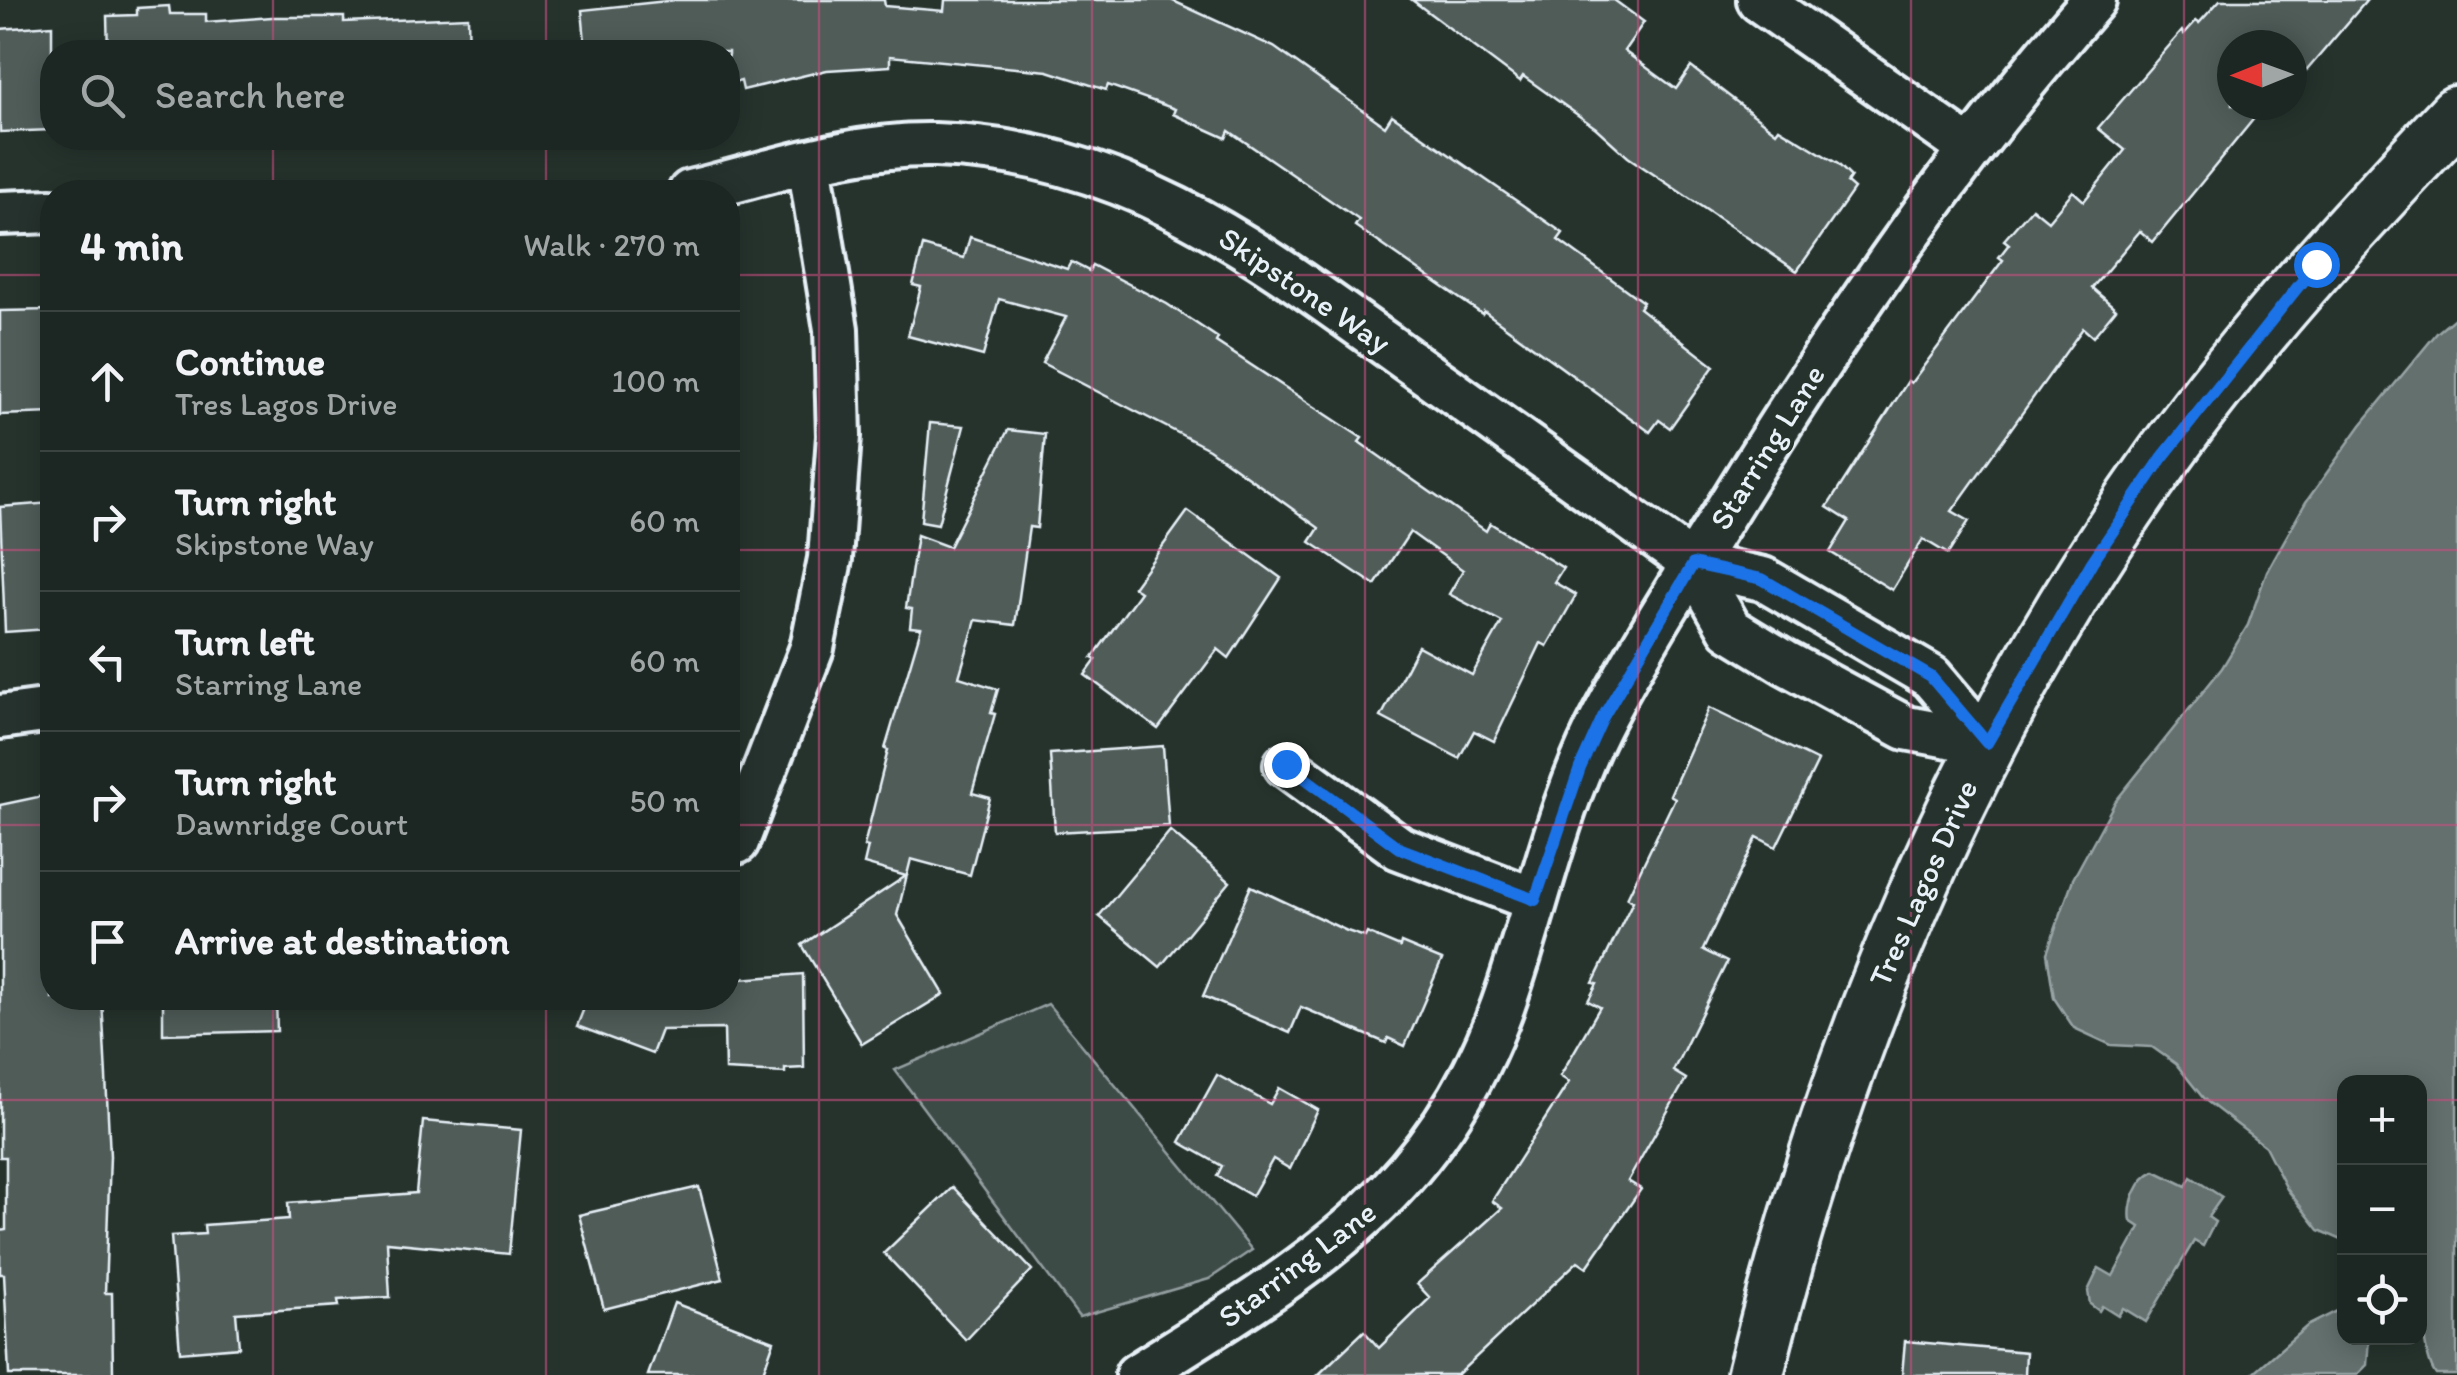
<!DOCTYPE html>
<html lang="en">
<head>
<meta charset="utf-8">
<style>
	body { margin:0; font-family:Itim,sans-serif; background:#252e2a; color:#f1f3f6 }
	.controls { position:absolute; right:30px; bottom:30px; display:grid; overflow:hidden; border-radius:20px; box-shadow:0 5px 25px #0003 }
	.controls button { width:90px; height:90px; display:grid; place-items:center; padding:0; border:0; border-bottom:2px solid #3a4340; background:#1c2622; color:#f1f3f6; font:50px sans-serif }
	.compass { position:absolute; left:2217px; top:30px; width:90px; height:90px; border-radius:50%; background:#1c2622; box-shadow:0 5px 25px #0003; rotate:269deg }
	.stop { position:absolute; width:30px; height:30px; margin:-22px; border:8px solid #1a73e8; border-radius:50%; background:#fff }
	.stop.end { background:#1a73e8; border-color:#fff; box-shadow:0 2px 10px #0008 }
	.list { margin:0; padding:0; list-style:none }
	h2 { display:flex; justify-content:space-between; align-items:center; height:130px; margin:0; padding:0 40px; font-size:42px }
	h2 small { font-size:32px; font-weight:400; color:#a0a5a5 }
	.list li { display:grid; grid-template-columns:65px 1fr auto; gap:30px; align-items:center; box-sizing:border-box; height:140px; padding:0 40px; border-top:2px solid #3a4340 }
	.list b { display:block; font-size:38px; white-space:nowrap }
	.list p { margin:0; font-size:32px; white-space:nowrap; color:#a0a5a5 }
	.list em { font-size:32px; font-style:normal; color:#a0a5a5 }
	.icon { flex:none; width:55px; height:55px; fill:none; stroke:currentColor; stroke-width:2; stroke-linecap:round; stroke-linejoin:round }
	.map { position:relative; flex:none; width:2457px; height:1375px; overflow:hidden }
	.search { position:absolute; background:#1c2622; box-shadow:0 5px 25px #0003; left:40px; top:40px; width:700px; height:110px; display:flex; align-items:center; gap:25px; box-sizing:border-box; padding:0 35px; border-radius:40px; color:#a0a5a5; font-size:38px }
	.panel { position:absolute; background:#1c2622; box-shadow:0 5px 25px #0003; left:40px; top:180px; width:700px; height:830px; border-radius:40px }
	.map>svg:first-child { display:block }
	.green { fill:#3e4b47; stroke:#939ea0; stroke-width:2.5 }
	.water { fill:#636f6d; stroke:#98a3a5; stroke-width:2.5 }
	.building { fill:#505c59; stroke:#e8f1f8; stroke-width:2.5 }
	.lines { fill:none; stroke-linecap:round; stroke-linejoin:round }
	.street-casing { stroke:#e8f1f8; stroke-width:50 }
	.secondary-casing { stroke:#e8f1f8; stroke-width:62 }
	.street { stroke:#26332d; stroke-width:42 }
	.secondary { stroke:#26332d; stroke-width:55 }
	.route { stroke:#1a73e8; stroke-width:12 }
	.grid { fill:none; stroke:#cc4e82; stroke-width:2.5; stroke-opacity:0.55 }
	.labels { text-anchor:middle; stroke-width:8; stroke-linejoin:round; paint-order:stroke }
	.street-label { font-size:32px; fill:#e8f1f8; stroke:#26332d }
</style>
</head>
<body>
<div class="map">
<svg width="2457" height="1375" viewBox="0 0 2457 1375">
	<rect width="100%" height="100%" fill="#26332d"/>
	<filter id="ink" filterUnits="userSpaceOnUse"><feTurbulence type="fractalNoise" baseFrequency=".01" numOctaves="2"/><feDisplacementMap in="SourceGraphic" scale="20" xChannelSelector="R" yChannelSelector="G"/><feConvolveMatrix kernelMatrix="1 2 1 2 8 2 1 2 1" color-interpolation-filters="sRGB"/></filter>
	<g filter="url(#ink)">
		<polygon class="green" points="1048,1004 1252,1250 1209,1279 1079,1317 895,1070"/>
		<g class="water">
			<path d="M2457,316V1375H2436C2410,1343 2420,1135 2420,1082H2344V1241L2319,1230L2287,1189L2265,1146L2204,1099L2176,1064L2152,1047L2111,1045L2074,1028L2054,998L2047,953L2073,879L2115,802L2222,668L2248,625L2267,571L2306,502L2361,425L2437,333Z"/>
			<path d="M2155,1171L2186,1186L2191,1177L2222,1197L2208,1217L2215,1222L2203,1246L2194,1241L2146,1322L2123,1308L2118,1316L2102,1306L2099,1311L2090,1304L2088,1291L2099,1268L2113,1276L2140,1227L2131,1221C2128,1204 2138,1178 2155,1171Z"/>
			<polygon points="2337,1311 2344,1312 2344,1338 2369,1338 2367,1365 2357,1375 2251,1375 2307,1326"/>
		</g>
		<g class="building">
			<polygon points="676,0 884,0 885,6 944,11 945,0 1171,0 1274,47 1385,126 1392,115 1563,233 1558,240 1643,302 1639,308 1714,366 1670,428 1659,420 1650,432 1484,311 1482,314 1355,226 1359,220 1229,131 1226,138 1173,114 1175,109 1108,85 1106,90 1048,71 890,56 890,66 827,70 743,90 741,81 728,84 728,52 586,52 582,10"/>
			<polygon points="1412,0 1614,0 1644,22 1624,51 1676,89 1691,67 1776,132 1779,128 1838,164 1851,177 1847,183 1854,189 1797,271 1628,157 1596,128 1523,76 1520,81"/>
			<polygon points="2220,0 2367,0 2302,76 2294,69 2292,72 2292,45 2232,45 2232,105 2265,105 2153,242 2140,231 2092,288 2116,309 2093,337 2083,328 1952,511 1969,521 1948,554 1923,539 1892,590 1830,552 1849,521 1827,507 1908,381 1911,383 2003,260 1999,257 2009,244 2004,240 2032,208 2048,221 2073,191 2084,201 2125,150 2098,128 2182,31 2184,34 2196,21 2199,23"/>
			<polygon points="169,6 170,14 206,14 206,22 272,17 344,17 344,22 468,17 469,52 108,52 107,16 137,15 137,8"/>
			<polygon points="52,25 52,130 0,132 0,29"/>
			<polygon points="970,237 1067,269 1071,262 1089,271 1092,265 1167,304 1218,338 1216,342 1362,438 1359,442 1486,531 1490,523 1563,568 1554,582 1576,595 1547,646 1541,643 1494,741 1474,731 1459,758 1381,717 1418,646 1472,675 1502,622 1449,594 1463,570 1410,532 1375,585 1310,542 1319,528 1209,449 1042,363 1066,317 999,299 983,356 908,336 921,287 913,285 923,246 964,258"/>
			<polygon points="52,310 52,413 0,415 0,311"/>
			<polygon points="930,423 964,426 938,524 921,521"/>
			<polygon points="1008,430 1045,434 1037,528 1029,527 1015,625 976,620 959,677 998,689 991,713 995,714 972,793 990,798 970,875 911,859 897,915 944,994 862,1044 802,945 906,876 864,864 868,847 864,846 888,750 885,749 921,628 910,627 912,609 906,608 917,535 949,547"/>
			<polygon points="52,503 52,578 44,579 48,629 5,632 0,507"/>
			<polygon points="1188,511 1281,578 1229,658 1218,649 1158,729 1085,675 1096,660 1092,658 1140,592 1133,587"/>
			<polygon points="1709,708 1818,761 1776,847 1757,837 1703,950 1727,962 1673,1071 1686,1079 1628,1181 1641,1189 1587,1267 1578,1261 1457,1375 1318,1375 1364,1331 1379,1348 1430,1298 1417,1284 1502,1208 1492,1201 1569,1082 1560,1076 1600,1007 1588,1001 1597,984 1593,983 1633,901 1627,898 1675,798 1670,795"/>
			<polygon points="1163,746 1169,826 1055,832 1050,754"/>
			<polygon points="52,794 52,998 102,998 110,1156 105,1293 112,1293 113,1375 9,1375 4,1274 0,1274 0,1231 6,1230 6,1157 0,1157 0,805"/>
			<polygon points="1170,831 1230,882 1160,967 1099,916"/>
			<polygon points="1251,886 1347,931 1365,937 1367,933 1400,947 1401,943 1442,960 1405,1046 1388,1038 1386,1043 1301,1007 1290,1033 1203,996"/>
			<polygon points="803,974 804,1068 785,1069 785,1073 725,1070 724,1029 661,1030 652,1054 577,1026 588,998 728,998 728,980"/>
			<polygon points="163,998 276,998 277,1031 163,1034"/>
			<polygon points="1217,1075 1270,1104 1279,1088 1318,1110 1290,1169 1273,1159 1252,1196 1217,1176 1222,1166 1180,1142"/>
			<polygon points="423,1121 521,1130 509,1254 387,1242 390,1297 338,1300 339,1306 236,1313 239,1347 180,1352 171,1236 205,1234 204,1225 289,1219 288,1203 416,1193"/>
			<polygon points="699,1187 723,1279 604,1309 579,1215"/>
			<polygon points="953,1187 1032,1270 966,1340 884,1253"/>
			<polygon points="674,1303 774,1341 762,1375 648,1375"/>
			<polygon points="1905,1341 2026,1352 2025,1375 1902,1375"/>
		</g>
		<g class="lines">
			<g class="street-casing">
				<g id="street">
					<polyline points="1759,0 1969,148"/>
					<path d="M690,192C769,173 853,143 935,145C1131,151 1264,257 1416,366C1508,432 1601,498 1693,564L1763,579L1931,677L1987,743"/>
					<polyline points="0,213 52,211"/>
					<polyline points="1693,564 1730,629 1784,662 1906,728 1987,743"/>
					<polyline points="0,717 52,710"/>
					<polyline points="1286,765 1399,848 1535,900"/>
					<polyline points="737,842 812,648 830,559 839,436 836,329 809,163"/>
					<path d="M1137,1375C1301,1271 1432,1200 1503,1005C1537,909 1556,806 1605,714C1645,638 1692,566 1737,493C1845,319 1959,153 2094,0"/>
				</g>
			</g>
			<g class="secondary-casing">
				<path id="secondary" d="M1755,1375C1836,1047 1965,734 2163,457C2251,334 2353,224 2457,114"/>
			</g>
			<use href="#street" class="street"/>
			<use href="#secondary" class="secondary"/>
		</g>
	</g>
	<g class="lines" filter="url(#ink)">
		<polyline class="route" points="1286,764 1399,848 1535,900 1580,768 1603,717 1693,564 1762,579 1931,677 1987,743 2092,562 2162,458 2316,264"/>
	</g>
	<path class="grid" d="M273,0V52M546,0V52M819,0V1375M1092,0V1375M1365,0V1375M1638,0V1375M1911,0V1375M2184,0V1375M273,138V192M546,138V192M0,275H52M728,275H2457M0,550H52M728,550H2457M0,825H52M728,825H2457M273,998V1375M546,998V1375M0,1100H2344M2420,1100H2457"/>
	<g class="labels">
		<g class="street-label">
			<text transform="translate(1305 290) rotate(34)" y="11">Skipstone Way</text>
			<text transform="translate(1767 447) rotate(-58)" y="11">Starring Lane</text>
			<text transform="translate(1923 883) rotate(-66)" y="11">Tres Lagos Drive</text>
			<text transform="translate(1297 1264) rotate(-37)" y="11">Starring Lane</text>
		</g>
	</g>
</svg>
<div class="controls">
<button>+</button>
<button>−</button>
<button><svg class="icon" aria-label="locate" viewBox="0 0 24 24"><circle cx="12" cy="12" r="6"/><path d="M12 2v4M12 18v4M2 12h4M18 12h4"/></svg></button>
</div>
<svg class="compass" viewBox="-18 -18 36 36"><path d="M0-13l5 13h-10z" fill="#e53935"/><path d="M0 13l5-13h-10z" fill="#a0a5a5"/></svg>
<div class="stop" style="left:2316px;top:264px"></div>
<div class="stop end" style="left:1286px;top:764px"></div>
<div class="search"><svg class="icon" aria-label="search" viewBox="0 0 24 24"><circle cx="10" cy="10" r="6"/><path d="M15 15l6 6"/></svg>Search here</div>
<section class="panel">
<h2>4 min<small>Walk · 270 m</small></h2>
<ul class="list">
<li><svg class="icon" aria-label="ahead" viewBox="0 0 24 24"><path d="M12 20V5M6 11l6-6 6 6"/></svg><div><b>Continue</b><p>Tres Lagos Drive</p></div><em>100 m</em></li>
<li><svg class="icon" aria-label="right" viewBox="0 0 24 24"><path d="M7 20v-9h11M14 6l5 5-5 5"/></svg><div><b>Turn right</b><p>Skipstone Way</p></div><em>60 m</em></li>
<li><svg class="icon" aria-label="left" viewBox="0 0 24 24"><path d="M17 20v-9H6M10 6l-5 5 5 5"/></svg><div><b>Turn left</b><p>Starring Lane</p></div><em>60 m</em></li>
<li><svg class="icon" aria-label="right" viewBox="0 0 24 24"><path d="M7 20v-9h11M14 6l5 5-5 5"/></svg><div><b>Turn right</b><p>Dawnridge Court</p></div><em>50 m</em></li>
<li><svg class="icon" aria-label="arrive" viewBox="0 0 24 24"><path d="M6 21V4h12l-3 4 3 4H6"/></svg><div><b>Arrive at destination</b></div></li>
</ul>
</section>
</div>
</body>
</html>
